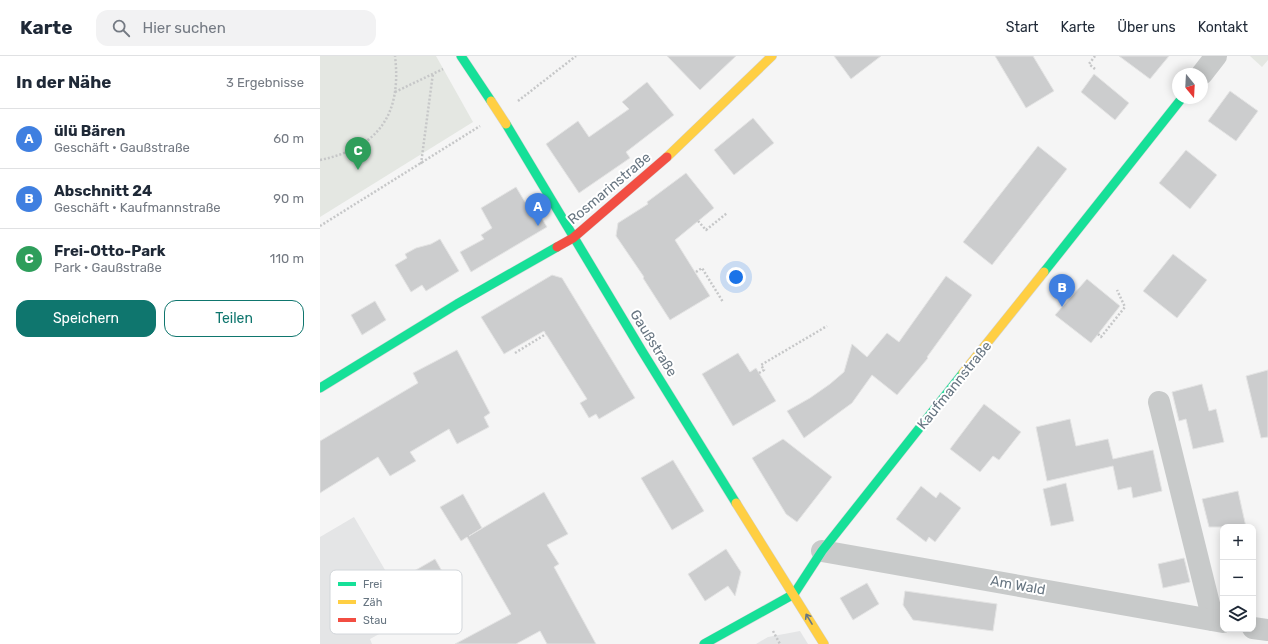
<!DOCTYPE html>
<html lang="de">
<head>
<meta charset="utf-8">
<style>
	body { margin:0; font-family:Rubik,sans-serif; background:#f2f2f3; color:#1f2937 }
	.controls { position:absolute; right:12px; bottom:12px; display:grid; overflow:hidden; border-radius:8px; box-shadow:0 2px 10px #0003 }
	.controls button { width:36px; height:36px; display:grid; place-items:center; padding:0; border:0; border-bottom:1px solid #e0e1e3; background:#fff; color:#1f2937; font:20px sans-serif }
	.compass { position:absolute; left:852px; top:12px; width:36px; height:36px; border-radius:50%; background:#fff; box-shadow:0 2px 10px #0003; rotate:162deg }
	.you { position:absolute; left:416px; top:221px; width:14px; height:14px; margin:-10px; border:3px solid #fff; border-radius:50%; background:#1a73e8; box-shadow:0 0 0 6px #1a73e833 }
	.badge { display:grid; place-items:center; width:26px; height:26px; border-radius:50%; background:#0f766e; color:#fff; font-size:13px; font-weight:700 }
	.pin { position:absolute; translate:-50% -33px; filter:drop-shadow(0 1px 2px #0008) }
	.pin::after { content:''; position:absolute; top:21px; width:14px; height:12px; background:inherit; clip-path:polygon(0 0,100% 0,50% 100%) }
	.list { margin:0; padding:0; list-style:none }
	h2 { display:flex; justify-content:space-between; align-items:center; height:52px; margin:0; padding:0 16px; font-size:17px }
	h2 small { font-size:13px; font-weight:400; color:#747a83 }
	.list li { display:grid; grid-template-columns:26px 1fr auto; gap:12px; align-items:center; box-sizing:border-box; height:60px; padding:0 16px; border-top:1px solid #e0e1e3 }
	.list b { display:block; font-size:15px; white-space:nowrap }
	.list p { margin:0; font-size:13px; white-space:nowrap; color:#747a83 }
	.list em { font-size:13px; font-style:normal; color:#747a83 }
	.actions { display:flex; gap:8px; padding:12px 16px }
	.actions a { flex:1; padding:9px 0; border:1px solid #0f766e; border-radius:12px; text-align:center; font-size:14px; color:#0f766e }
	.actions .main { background:#0f766e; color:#fff }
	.icon { flex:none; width:22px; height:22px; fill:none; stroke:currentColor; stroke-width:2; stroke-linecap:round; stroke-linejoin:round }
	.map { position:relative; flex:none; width:948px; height:588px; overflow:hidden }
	header { display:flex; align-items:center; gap:24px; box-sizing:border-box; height:56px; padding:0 20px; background:#fff; border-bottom:1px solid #e0e1e3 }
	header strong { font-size:19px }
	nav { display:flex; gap:22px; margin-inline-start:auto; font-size:14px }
	.search { width:280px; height:36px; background:#f2f2f3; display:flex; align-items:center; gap:10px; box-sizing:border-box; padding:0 14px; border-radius:12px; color:#747a83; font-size:15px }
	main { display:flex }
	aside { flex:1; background:#fff }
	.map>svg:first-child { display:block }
	.built { fill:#e4e5e6 }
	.green { fill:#e4e7e2 }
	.building { fill:#cccdce; stroke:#e4e4e4 }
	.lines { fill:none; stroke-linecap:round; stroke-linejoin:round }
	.fast-casing { stroke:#d2d3d3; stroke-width:10 }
	.slow-casing { stroke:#d2d3d3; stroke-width:10 }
	.jam-casing { stroke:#d2d3d3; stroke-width:10 }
	.path { stroke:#c6c7c8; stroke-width:2.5; stroke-dasharray:2 2; stroke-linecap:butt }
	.street { stroke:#c8caca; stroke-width:22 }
	.fast { stroke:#16e098; stroke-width:9 }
	.slow { stroke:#ffcf43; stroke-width:9 }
	.jam { stroke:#f24e42; stroke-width:9 }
	.slow-bridge-casing { stroke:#d2d3d3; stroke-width:10; stroke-linecap:butt }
	.slow-bridge { stroke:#ffcf43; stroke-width:9 }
	.oneway { stroke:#687682 }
	.labels { text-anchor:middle; stroke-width:4; stroke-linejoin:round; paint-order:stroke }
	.street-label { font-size:14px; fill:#687682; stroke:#fff }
	.key { fill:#fff; stroke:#d2d6da; stroke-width:1 }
	.key-label { font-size:11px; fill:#687682 }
</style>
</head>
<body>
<header>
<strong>Karte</strong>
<div class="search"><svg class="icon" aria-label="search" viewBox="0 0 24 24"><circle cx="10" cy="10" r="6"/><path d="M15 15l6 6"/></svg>Hier suchen</div>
<nav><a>Start</a><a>Karte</a><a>Über uns</a><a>Kontakt</a></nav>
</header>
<main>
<aside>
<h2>In der Nähe<small>3 Ergebnisse</small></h2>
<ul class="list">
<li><span class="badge" style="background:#3f7fe0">A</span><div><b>ülü Bären</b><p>Geschäft · Gaußstraße</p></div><em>60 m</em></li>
<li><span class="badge" style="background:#3f7fe0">B</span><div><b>Abschnitt 24</b><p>Geschäft · Kaufmannstraße</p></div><em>90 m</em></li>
<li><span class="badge" style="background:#2e9e5b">C</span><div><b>Frei-Otto-Park</b><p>Park · Gaußstraße</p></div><em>110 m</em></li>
</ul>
<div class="actions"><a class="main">Speichern</a><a>Teilen</a></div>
</aside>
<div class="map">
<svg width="948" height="588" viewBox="0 0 948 588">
	<rect width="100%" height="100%" fill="#f5f5f5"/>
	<g class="built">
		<polygon points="34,461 92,560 50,583 52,588 0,588 0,481"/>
		<polygon points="480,575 488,588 436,588 448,581"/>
	</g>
	<g class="green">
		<polygon points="0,0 116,0 153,66 0,161"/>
		<polygon points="930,0 948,0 948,4 942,11"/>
	</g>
	<g class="building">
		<polygon points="347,0 416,0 380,34"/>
		<polygon points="514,0 561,0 531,23"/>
		<polygon points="675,0 713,0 734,35 706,52"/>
		<polygon points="799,0 849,0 830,23"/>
		<polygon points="774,18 809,47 795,64 761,36"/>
		<polygon points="327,26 354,59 306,96 310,102 259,137 226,88 258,65 269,81 309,53 302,46"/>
		<polygon points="910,35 938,55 916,85 888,65"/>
		<polygon points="433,62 454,87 414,119 394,94"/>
		<polygon points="718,90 747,113 672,209 643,186"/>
		<polygon points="866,94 897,119 870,153 839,127"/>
		<polygon points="366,117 394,152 355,184 390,240 350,264 323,222 324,221 296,180 298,167 328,148 327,146"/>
		<polygon points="196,131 208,151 213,148 227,171 151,216 140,196 164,183 161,179 172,172 161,152"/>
		<polygon points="120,183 139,215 106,235 102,229 91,236 75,209 87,202 85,198 96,192 111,188"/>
		<polygon points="853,198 887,224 857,262 823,235"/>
		<polygon points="232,219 242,222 315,342 279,363 276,358 269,362 260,347 267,343 224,275 184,298 161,261"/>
		<polygon points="626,220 652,239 607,301 608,302 577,339 552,319 532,347 484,382 467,355 490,342 510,328 524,316 532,288 547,301 567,277 579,286"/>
		<polygon points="767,223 800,250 771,287 735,259"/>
		<polygon points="55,245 66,264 42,279 31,259"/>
		<polygon points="137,294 170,357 164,361 169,371 137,388 129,373 90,396 96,405 70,420 58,401 0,437 0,385 98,327 93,317"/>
		<polygon points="418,297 430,316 436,312 456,345 413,370 382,318"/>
		<polygon points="948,314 948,381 941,382 926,320"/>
		<polygon points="882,328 889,355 896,353 904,386 873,393 866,363 859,365 852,336"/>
		<polygon points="664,348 701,376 679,404 673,400 660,416 630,393"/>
		<polygon points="750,363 756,390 788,383 793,403 833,394 842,435 813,442 811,431 798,434 793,410 727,425 716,371"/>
		<polygon points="463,383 512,421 477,466 466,458 432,402"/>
		<polygon points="353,404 384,455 352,474 321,422"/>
		<polygon points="746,427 754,465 731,470 723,433"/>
		<polygon points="601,430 616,442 620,436 641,452 615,486 609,481 606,486 576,463"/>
		<polygon points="918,435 926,471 889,471 882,443"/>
		<polygon points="224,436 248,478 227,489 239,508 234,511 276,588 227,588 220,575 196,588 135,588 191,558 147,481 141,485 120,451 143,438 162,472 149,480"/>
		<polygon points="406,493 421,516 415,540 408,530 385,545 368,518"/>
		<polygon points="864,502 870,526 843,532 838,508"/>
		<polygon points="115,503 127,524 94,543 82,522"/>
		<polygon points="547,527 559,548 533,564 520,542"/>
		<polygon points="585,535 677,548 673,575 593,564 583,549"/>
	</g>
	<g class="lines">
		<g class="fast-casing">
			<g id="fast">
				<polyline points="141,0 171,45"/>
				<polyline points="186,68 322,295 416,447"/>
				<polyline points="724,216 862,42"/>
				<polyline points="0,332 137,248 237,191"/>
				<polyline points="384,588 474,538 502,495 643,317"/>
			</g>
		</g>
		<g class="slow-casing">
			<g id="slow">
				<polyline points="347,101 452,0"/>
				<polyline points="643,317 724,216"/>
				<polyline points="416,447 504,588"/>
			</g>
		</g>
		<g class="jam-casing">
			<polyline id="jam" points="237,191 253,182 347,101"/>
		</g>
		<g class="path">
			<polyline points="775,13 769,8 775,0"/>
			<polyline points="75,36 123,13"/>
			<polyline points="198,45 256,0"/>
			<path d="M0,104C58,92 82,59 75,0"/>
			<polyline points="101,108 113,17"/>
			<polyline points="378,165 386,174 407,157"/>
			<polyline points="0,170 160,70"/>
			<polyline points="376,216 382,212 403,246"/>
			<polyline points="778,278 781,281 805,251 797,234"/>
			<polyline points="195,297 226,278"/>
			<polyline points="439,317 444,314 441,309 507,270"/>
			<polyline points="453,575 460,588"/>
		</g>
		<g class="street">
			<polyline points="882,18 896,0"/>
			<polyline points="839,346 893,564"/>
			<polyline points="502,495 903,566"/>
			<polyline points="933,572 948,574"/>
		</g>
		<use href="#fast" class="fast"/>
		<use href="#slow" class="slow"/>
		<use href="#jam" class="jam"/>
		<g class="slow-bridge-casing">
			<polyline id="slow-bridge" points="171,45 186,68"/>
		</g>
		<use href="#slow-bridge" class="slow-bridge"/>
	</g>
	<defs><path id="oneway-shaft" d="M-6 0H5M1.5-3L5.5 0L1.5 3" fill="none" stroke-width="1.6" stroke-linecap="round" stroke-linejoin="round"/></defs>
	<use class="oneway" href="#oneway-shaft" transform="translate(489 563) rotate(-121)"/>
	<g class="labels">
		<g class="street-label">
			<text transform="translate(289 132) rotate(-40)" y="5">Rosmarinstraße</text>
			<text transform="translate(334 287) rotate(58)" y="5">Gaußstraße</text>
			<text transform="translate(634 329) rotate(-51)" y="5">Kaufmannstraße</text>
			<text transform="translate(698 529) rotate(10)" y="5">Am Wald</text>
		</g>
	</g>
	<rect x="10" y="514" width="132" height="64" rx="6" class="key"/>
	<rect x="18" y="526" width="18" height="4" fill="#16e098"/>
	<rect x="18" y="544" width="18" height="4" fill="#ffcf43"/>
	<rect x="18" y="562" width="18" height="4" fill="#f24e42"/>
	<g class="key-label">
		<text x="43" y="532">Frei</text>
		<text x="43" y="550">Zäh</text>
		<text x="43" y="568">Stau</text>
	</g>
</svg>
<div class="controls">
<button>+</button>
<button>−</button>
<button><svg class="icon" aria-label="layers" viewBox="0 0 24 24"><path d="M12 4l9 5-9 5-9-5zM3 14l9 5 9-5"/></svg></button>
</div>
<svg class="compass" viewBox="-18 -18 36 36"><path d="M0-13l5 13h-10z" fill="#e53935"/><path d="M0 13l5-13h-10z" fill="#747a83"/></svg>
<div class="you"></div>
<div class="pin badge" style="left:218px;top:170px;background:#3f7fe0">A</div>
<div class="pin badge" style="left:742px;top:251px;background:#3f7fe0">B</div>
<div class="pin badge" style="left:38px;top:114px;background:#2e9e5b">C</div>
</div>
</main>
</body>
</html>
